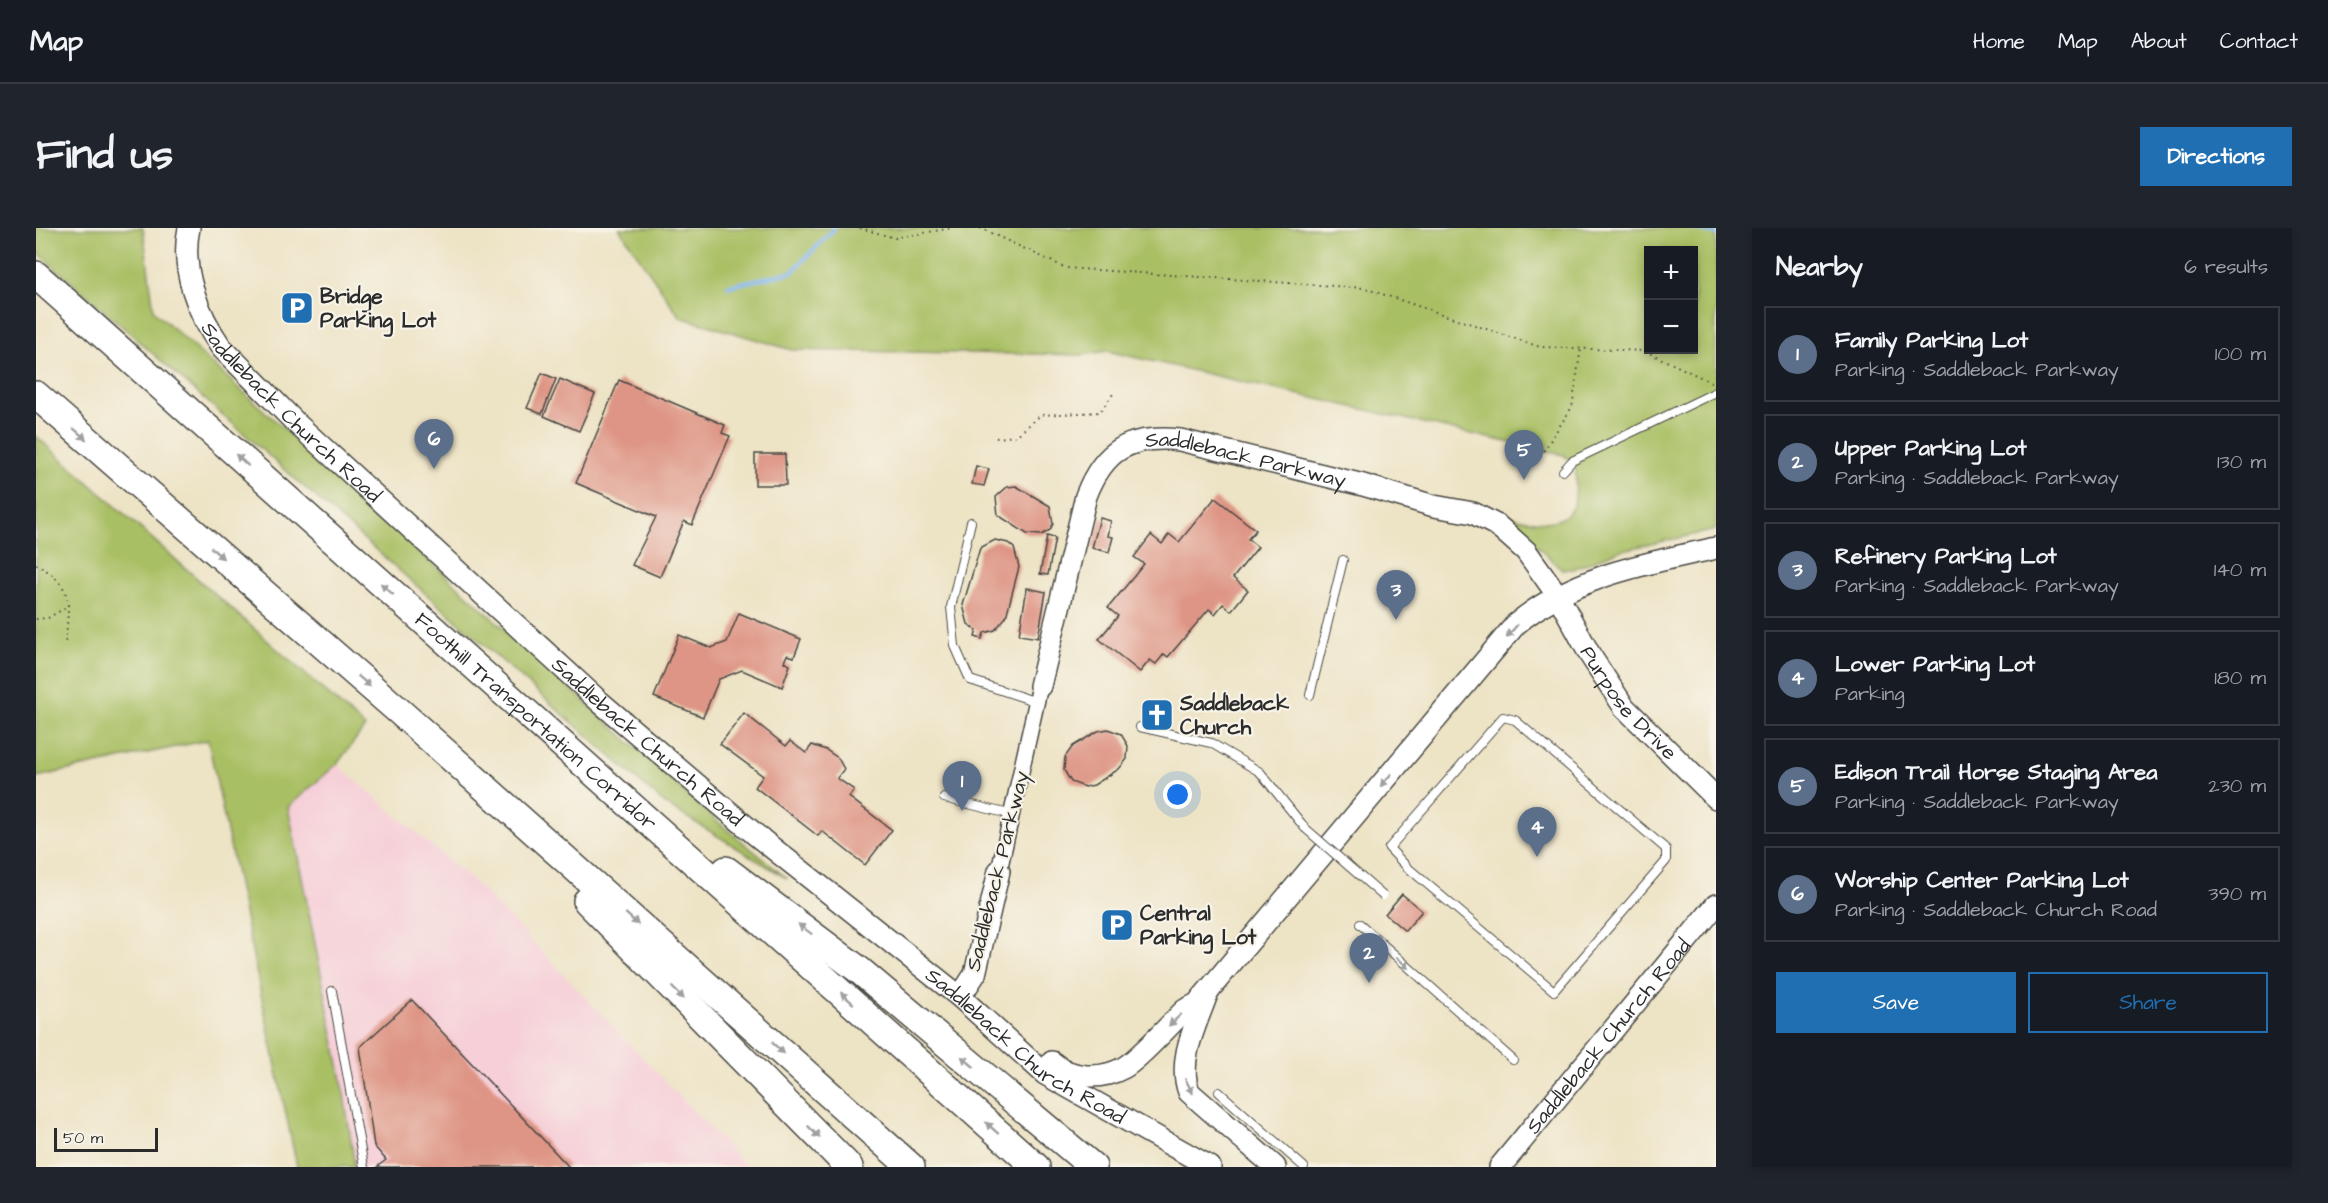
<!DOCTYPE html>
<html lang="en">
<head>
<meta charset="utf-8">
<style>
	body { margin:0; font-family:"Architects Daughter",sans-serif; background:#20242c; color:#f1f3f6 }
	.controls { position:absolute; right:18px; top:18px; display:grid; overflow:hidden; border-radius:0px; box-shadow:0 3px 9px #0003 }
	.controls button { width:54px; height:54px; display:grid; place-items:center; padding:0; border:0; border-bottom:2px solid #363941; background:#171b24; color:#f1f3f6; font:30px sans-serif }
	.scale { position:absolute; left:18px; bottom:15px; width:104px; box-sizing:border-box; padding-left:6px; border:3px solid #2b2b2b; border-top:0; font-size:16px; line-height:21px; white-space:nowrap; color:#2b2b2b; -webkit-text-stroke:4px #f7f3e8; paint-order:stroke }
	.you { position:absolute; left:1142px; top:567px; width:21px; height:21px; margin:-15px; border:4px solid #fff; border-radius:50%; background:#1a73e8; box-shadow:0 0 0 9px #1a73e833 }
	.badge { display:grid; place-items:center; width:39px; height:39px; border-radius:50%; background:#1f6fb2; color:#fff; font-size:20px; font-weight:700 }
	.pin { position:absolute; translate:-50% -50px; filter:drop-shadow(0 2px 3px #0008) }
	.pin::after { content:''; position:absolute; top:32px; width:21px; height:18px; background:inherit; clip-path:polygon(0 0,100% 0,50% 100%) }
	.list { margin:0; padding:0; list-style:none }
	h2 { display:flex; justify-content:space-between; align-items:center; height:78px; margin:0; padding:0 24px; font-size:26px }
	h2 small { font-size:20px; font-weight:400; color:#9ea1a6 }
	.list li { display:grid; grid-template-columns:39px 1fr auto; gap:18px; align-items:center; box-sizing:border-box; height:96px; margin:0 12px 12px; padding:0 12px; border:2px solid #363941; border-radius:0px }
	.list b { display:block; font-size:22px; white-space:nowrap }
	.list p { margin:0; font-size:20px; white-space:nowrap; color:#9ea1a6 }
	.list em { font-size:20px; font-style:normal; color:#9ea1a6 }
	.actions { display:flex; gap:12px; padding:18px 24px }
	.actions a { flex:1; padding:14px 0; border:2px solid #1f6fb2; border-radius:0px; text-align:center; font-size:21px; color:#1f6fb2 }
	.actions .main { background:#1f6fb2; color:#fff }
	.map { position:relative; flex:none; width:1680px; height:939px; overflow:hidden; border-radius:0px }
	header { display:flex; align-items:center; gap:36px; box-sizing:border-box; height:84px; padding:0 30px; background:#171b24; border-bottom:2px solid #363941 }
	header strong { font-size:28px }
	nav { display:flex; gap:33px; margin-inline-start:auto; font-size:21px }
	.intro { display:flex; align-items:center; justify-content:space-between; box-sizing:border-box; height:144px; padding:0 36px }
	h1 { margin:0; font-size:42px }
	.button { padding:15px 27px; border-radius:0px; background:#1f6fb2; color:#fff; font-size:21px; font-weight:700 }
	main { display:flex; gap:36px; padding:0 36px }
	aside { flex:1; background:#171b24; border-radius:0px; box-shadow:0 3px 9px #0003 }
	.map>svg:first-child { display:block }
	.built { fill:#f6cfd8 }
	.green { fill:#a9bf64; stroke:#6a7548; stroke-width:1.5; fill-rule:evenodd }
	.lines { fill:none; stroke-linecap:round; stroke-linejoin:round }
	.stream { stroke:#7eb4ec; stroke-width:4.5 }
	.building { fill:#de9585 }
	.lane-casing { stroke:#484742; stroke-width:10 }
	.street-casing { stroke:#484742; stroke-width:18 }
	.secondary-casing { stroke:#484742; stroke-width:24 }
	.highway-casing { stroke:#484742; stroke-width:30 }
	.path { stroke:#484742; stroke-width:2; stroke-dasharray:1.5 4.5; stroke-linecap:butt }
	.lane { stroke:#fff; stroke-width:8 }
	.street { stroke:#fff; stroke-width:15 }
	.secondary { stroke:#fff; stroke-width:21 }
	.highway { stroke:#fff; stroke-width:27 }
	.lane-bridge-casing { stroke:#484742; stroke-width:10; stroke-linecap:butt }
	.lane-bridge { stroke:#fff; stroke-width:8 }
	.oneway { fill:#a0a0a0 }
	.labels { text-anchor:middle; stroke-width:4.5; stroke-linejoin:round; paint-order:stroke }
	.poi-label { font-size:21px; font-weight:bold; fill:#2b2b2b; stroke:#f7f3e8; text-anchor:start }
	.street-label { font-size:21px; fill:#2b2b2b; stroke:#f7f3e8 }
</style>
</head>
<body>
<header>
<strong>Map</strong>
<nav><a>Home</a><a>Map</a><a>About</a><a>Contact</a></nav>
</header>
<div class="intro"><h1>Find us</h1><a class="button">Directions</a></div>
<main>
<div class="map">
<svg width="1680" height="939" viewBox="0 0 1680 939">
	<rect width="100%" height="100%" fill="#f7f3e8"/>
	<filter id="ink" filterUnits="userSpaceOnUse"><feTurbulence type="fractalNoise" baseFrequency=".0167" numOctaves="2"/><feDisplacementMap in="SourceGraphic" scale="12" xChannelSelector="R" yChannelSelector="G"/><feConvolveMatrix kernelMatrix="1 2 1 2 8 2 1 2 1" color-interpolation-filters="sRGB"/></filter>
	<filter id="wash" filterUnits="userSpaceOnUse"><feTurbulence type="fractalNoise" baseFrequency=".008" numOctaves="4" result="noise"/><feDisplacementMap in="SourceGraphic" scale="24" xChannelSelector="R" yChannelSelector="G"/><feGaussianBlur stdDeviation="1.35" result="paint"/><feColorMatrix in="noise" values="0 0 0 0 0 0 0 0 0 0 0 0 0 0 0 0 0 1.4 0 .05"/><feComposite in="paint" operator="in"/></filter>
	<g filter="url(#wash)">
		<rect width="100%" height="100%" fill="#ede3c5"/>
		<polygon class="built" points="301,536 448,663 711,939 319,939 305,847 252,579"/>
		<g class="green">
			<polygon points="0,0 107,0 118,83 676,589 752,651 629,576 0,23"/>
			<path d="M583,0H1680V302L1582,323L1537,341H1526L1464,286C1486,290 1524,305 1537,278C1541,268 1539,251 1540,240L1528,227L1071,123L1047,127L756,122L644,89ZM1612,22H1658V122H1612Z"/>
			<polygon points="0,208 329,499 301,536 252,579 305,847 319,939 261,939 172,512 0,549"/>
		</g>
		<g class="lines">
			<g class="stream">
				<polyline points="1655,0 1680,6"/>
				<polyline points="692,58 756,44 798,1"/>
			</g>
		</g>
		<g id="blocks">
			<g class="building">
				<polygon points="506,145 520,151 506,186 491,180"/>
				<polygon points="524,151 559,166 543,203 508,188"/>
				<polygon points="583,152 689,197 686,205 694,208 656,297 648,293 624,349 596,337 620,289 540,255"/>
				<polygon points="719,226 749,226 750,257 719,257"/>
				<polygon points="940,238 953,241 948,258 936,256"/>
				<polygon points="980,258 1014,278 1017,296 1014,302 1006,307 991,306 962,287 960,269 971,259"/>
				<polygon points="1179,270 1220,302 1212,311 1222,319 1197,350 1212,362 1195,383 1187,376 1179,386 1173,381 1132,429 1128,426 1120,436 1114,432 1104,444 1063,411 1082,388 1072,380 1108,336 1098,329 1115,307 1126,316 1133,306 1143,314"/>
				<polygon points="1064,290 1075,293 1072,308 1077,309 1073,324 1056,320"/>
				<polygon points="1011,308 1019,310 1012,347 1004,346"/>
				<polygon points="959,312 972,315 978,320 983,339 970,389 959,402 948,405 946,411 939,409 941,402 932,396 927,377 944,320"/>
				<polygon points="991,360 1010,364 1002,410 983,407"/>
				<polygon points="703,385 765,411 758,429 751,427 748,434 754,437 746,459 706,442 683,451 667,489 618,469 643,407 675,420 691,414"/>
				<polygon points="708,485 750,518 754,513 770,525 776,517 790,522 802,530 808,541 801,550 818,562 813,569 856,602 829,637 786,603 782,608 719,559 727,548 684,516"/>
				<polygon points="1072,501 1085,506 1092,518 1091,531 1083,541 1058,557 1049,559 1035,554 1028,542 1029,529 1037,518 1062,503"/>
				<polygon points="1366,666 1386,683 1369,703 1349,686"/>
				<polygon points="376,772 533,939 341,939 350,932 338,918 324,819"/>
			</g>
		</g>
	</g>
	<g filter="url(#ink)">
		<use href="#blocks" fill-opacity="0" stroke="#484742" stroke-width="1.5"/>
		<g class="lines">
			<g class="lane-casing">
				<g id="lane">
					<polyline points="1527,243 1536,233 1680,164"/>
					<polyline points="935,294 915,379 919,418 934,452 1001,474"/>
					<polyline points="1274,467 1307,332"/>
					<polygon points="1467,489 1479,492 1630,621 1630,633 1518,763 1371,639 1353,620"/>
					<polyline points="1104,499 1175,515 1224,544 1269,600"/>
					<polyline points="908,570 977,587"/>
					<polyline points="1324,696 1477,832"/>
					<polyline points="296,763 328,939"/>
					<polyline points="1183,864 1268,939"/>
				</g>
			</g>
			<g class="street-casing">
				<polyline id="street" points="963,643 1004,458"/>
			</g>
			<g class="secondary-casing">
				<g id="secondary">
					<path id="s1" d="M153,0C144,41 162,86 185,119L260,195L564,474L720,607L924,769L1009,846L1174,939"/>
					<path id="s2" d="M1004,458L1050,268C1068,221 1094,207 1144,212L1327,257L1398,278L1437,285L1462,298L1490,323L1522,368L1554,427L1588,479L1680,570"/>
					<path d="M1171,766C1160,797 1141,832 1153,864L1239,939"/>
					<polyline points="924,769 939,746 963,643"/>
					<path d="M1016,834C1035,851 1065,852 1087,840C1102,832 1134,796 1149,782L1161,776L1480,396C1537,348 1609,336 1680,320"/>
					<path id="s3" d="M1464,939L1680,677"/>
				</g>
			</g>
			<g class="highway-casing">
				<g id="highway">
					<path id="s4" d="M0,47L1000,939"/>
					<polyline points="0,167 364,484 875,939"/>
					<polyline points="690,642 823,742 1057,939"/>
					<polyline points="551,673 813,939"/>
				</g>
			</g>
			<g class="path">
				<polyline points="824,0 859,10 916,0"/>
				<polyline points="944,0 1030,40 1328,60 1504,119 1609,123 1675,154"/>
				<polyline points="960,210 980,208 1005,187 1064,184 1077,166"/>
				<polyline points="1501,233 1536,179 1545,120"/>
				<path d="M0,336C41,359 32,377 29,418"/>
				<polyline points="0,391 12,390 34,377"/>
			</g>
			<use href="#lane" class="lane"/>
			<use href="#street" class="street"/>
			<use href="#secondary" class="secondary"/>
			<use href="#highway" class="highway"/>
			<g class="lane-bridge-casing">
				<polyline id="lane-bridge" points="1269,600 1347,668"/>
			</g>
			<use href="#lane-bridge" class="lane-bridge"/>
		</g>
		<defs><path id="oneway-solid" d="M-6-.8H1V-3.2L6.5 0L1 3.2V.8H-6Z" transform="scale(1.5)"/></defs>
		<g class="oneway">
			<use href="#oneway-solid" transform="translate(44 206) rotate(41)"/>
			<use href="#oneway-solid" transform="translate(206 232) rotate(-138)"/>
			<use href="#oneway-solid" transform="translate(181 325) rotate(41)"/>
			<use href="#oneway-solid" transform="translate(351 361) rotate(-138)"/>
			<use href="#oneway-solid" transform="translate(1476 403) rotate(131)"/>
			<use href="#oneway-solid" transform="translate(328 453) rotate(41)"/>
			<use href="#oneway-solid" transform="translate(1350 552) rotate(130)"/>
			<use href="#oneway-solid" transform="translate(596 691) rotate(42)"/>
			<use href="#oneway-solid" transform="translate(769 701) rotate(-143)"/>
			<use href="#oneway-solid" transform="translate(1367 735) rotate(42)"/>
			<use href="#oneway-solid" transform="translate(642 765) rotate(45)"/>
			<use href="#oneway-solid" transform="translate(811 770) rotate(-138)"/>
			<use href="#oneway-solid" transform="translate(1139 792) rotate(137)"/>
			<use href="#oneway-solid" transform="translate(742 820) rotate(42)"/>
			<use href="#oneway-solid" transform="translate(932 834) rotate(-140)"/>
			<use href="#oneway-solid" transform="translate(1153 858) rotate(63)"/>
			<use href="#oneway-solid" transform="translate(956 900) rotate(-138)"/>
			<use href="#oneway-solid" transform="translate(778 904) rotate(45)"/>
		</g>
	</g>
	<defs>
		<g id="parking-square" transform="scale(1.725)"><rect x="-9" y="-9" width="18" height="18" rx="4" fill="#1f6fb2" stroke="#f7f3e8"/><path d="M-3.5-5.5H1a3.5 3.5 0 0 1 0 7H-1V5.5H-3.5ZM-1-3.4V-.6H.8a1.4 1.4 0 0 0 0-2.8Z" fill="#fff"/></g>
		<g id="church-square" transform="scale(1.725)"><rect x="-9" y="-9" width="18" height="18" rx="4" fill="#1f6fb2" stroke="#f7f3e8"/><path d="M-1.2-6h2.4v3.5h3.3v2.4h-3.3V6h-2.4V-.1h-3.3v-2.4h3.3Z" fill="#fff"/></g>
	</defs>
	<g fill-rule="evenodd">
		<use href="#parking-square" x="261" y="80"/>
		<use href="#church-square" x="1121" y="487"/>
		<use href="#parking-square" x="1081" y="697"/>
	</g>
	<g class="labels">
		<g class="poi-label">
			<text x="284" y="75">Bridge<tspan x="284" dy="24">Parking Lot</tspan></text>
			<text x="1144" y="482">Saddleback<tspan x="1144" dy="24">Church</tspan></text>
			<text x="1104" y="692">Central<tspan x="1104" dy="24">Parking Lot</tspan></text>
		</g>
		<g class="street-label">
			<text dy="7" stroke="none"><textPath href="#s1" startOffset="222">Saddleback Church Road</textPath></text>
			<text dy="7" stroke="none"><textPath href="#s2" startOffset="384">Saddleback Parkway</textPath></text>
			<text dy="7" stroke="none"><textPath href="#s2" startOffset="868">Purpose Drive</textPath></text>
			<text dy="7" stroke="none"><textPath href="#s4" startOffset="670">Foothill Transportation Corridor</textPath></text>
			<text dy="7" stroke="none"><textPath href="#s1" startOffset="708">Saddleback Church Road</textPath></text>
			<text transform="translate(961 643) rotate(-76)" y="7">Saddleback Parkway</text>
			<text dy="7" stroke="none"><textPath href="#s3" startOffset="170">Saddleback Church Road</textPath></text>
			<text dy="7" stroke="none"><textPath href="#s1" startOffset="1194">Saddleback Church Road</textPath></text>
		</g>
	</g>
</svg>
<div class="controls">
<button>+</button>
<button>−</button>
</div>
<div class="scale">50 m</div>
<div class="you"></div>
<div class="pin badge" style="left:926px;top:583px;background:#5c6f8a">1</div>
<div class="pin badge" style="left:1333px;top:755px;background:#5c6f8a">2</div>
<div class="pin badge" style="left:1360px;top:392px;background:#5c6f8a">3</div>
<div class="pin badge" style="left:1501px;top:629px;background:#5c6f8a">4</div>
<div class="pin badge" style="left:1488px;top:252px;background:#5c6f8a">5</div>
<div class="pin badge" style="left:398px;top:241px;background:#5c6f8a">6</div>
</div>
<aside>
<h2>Nearby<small>6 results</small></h2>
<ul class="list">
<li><span class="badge" style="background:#5c6f8a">1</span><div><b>Family Parking Lot</b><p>Parking · Saddleback Parkway</p></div><em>100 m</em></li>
<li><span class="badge" style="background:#5c6f8a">2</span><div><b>Upper Parking Lot</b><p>Parking · Saddleback Parkway</p></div><em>130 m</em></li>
<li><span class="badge" style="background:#5c6f8a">3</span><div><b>Refinery Parking Lot</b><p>Parking · Saddleback Parkway</p></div><em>140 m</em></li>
<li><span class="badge" style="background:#5c6f8a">4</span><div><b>Lower Parking Lot</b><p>Parking</p></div><em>180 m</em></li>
<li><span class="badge" style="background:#5c6f8a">5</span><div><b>Edison Trail Horse Staging Area</b><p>Parking · Saddleback Parkway</p></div><em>230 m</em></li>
<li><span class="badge" style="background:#5c6f8a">6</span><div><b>Worship Center Parking Lot</b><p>Parking · Saddleback Church Road</p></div><em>390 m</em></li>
</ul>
<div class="actions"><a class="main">Save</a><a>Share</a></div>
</aside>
</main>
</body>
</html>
